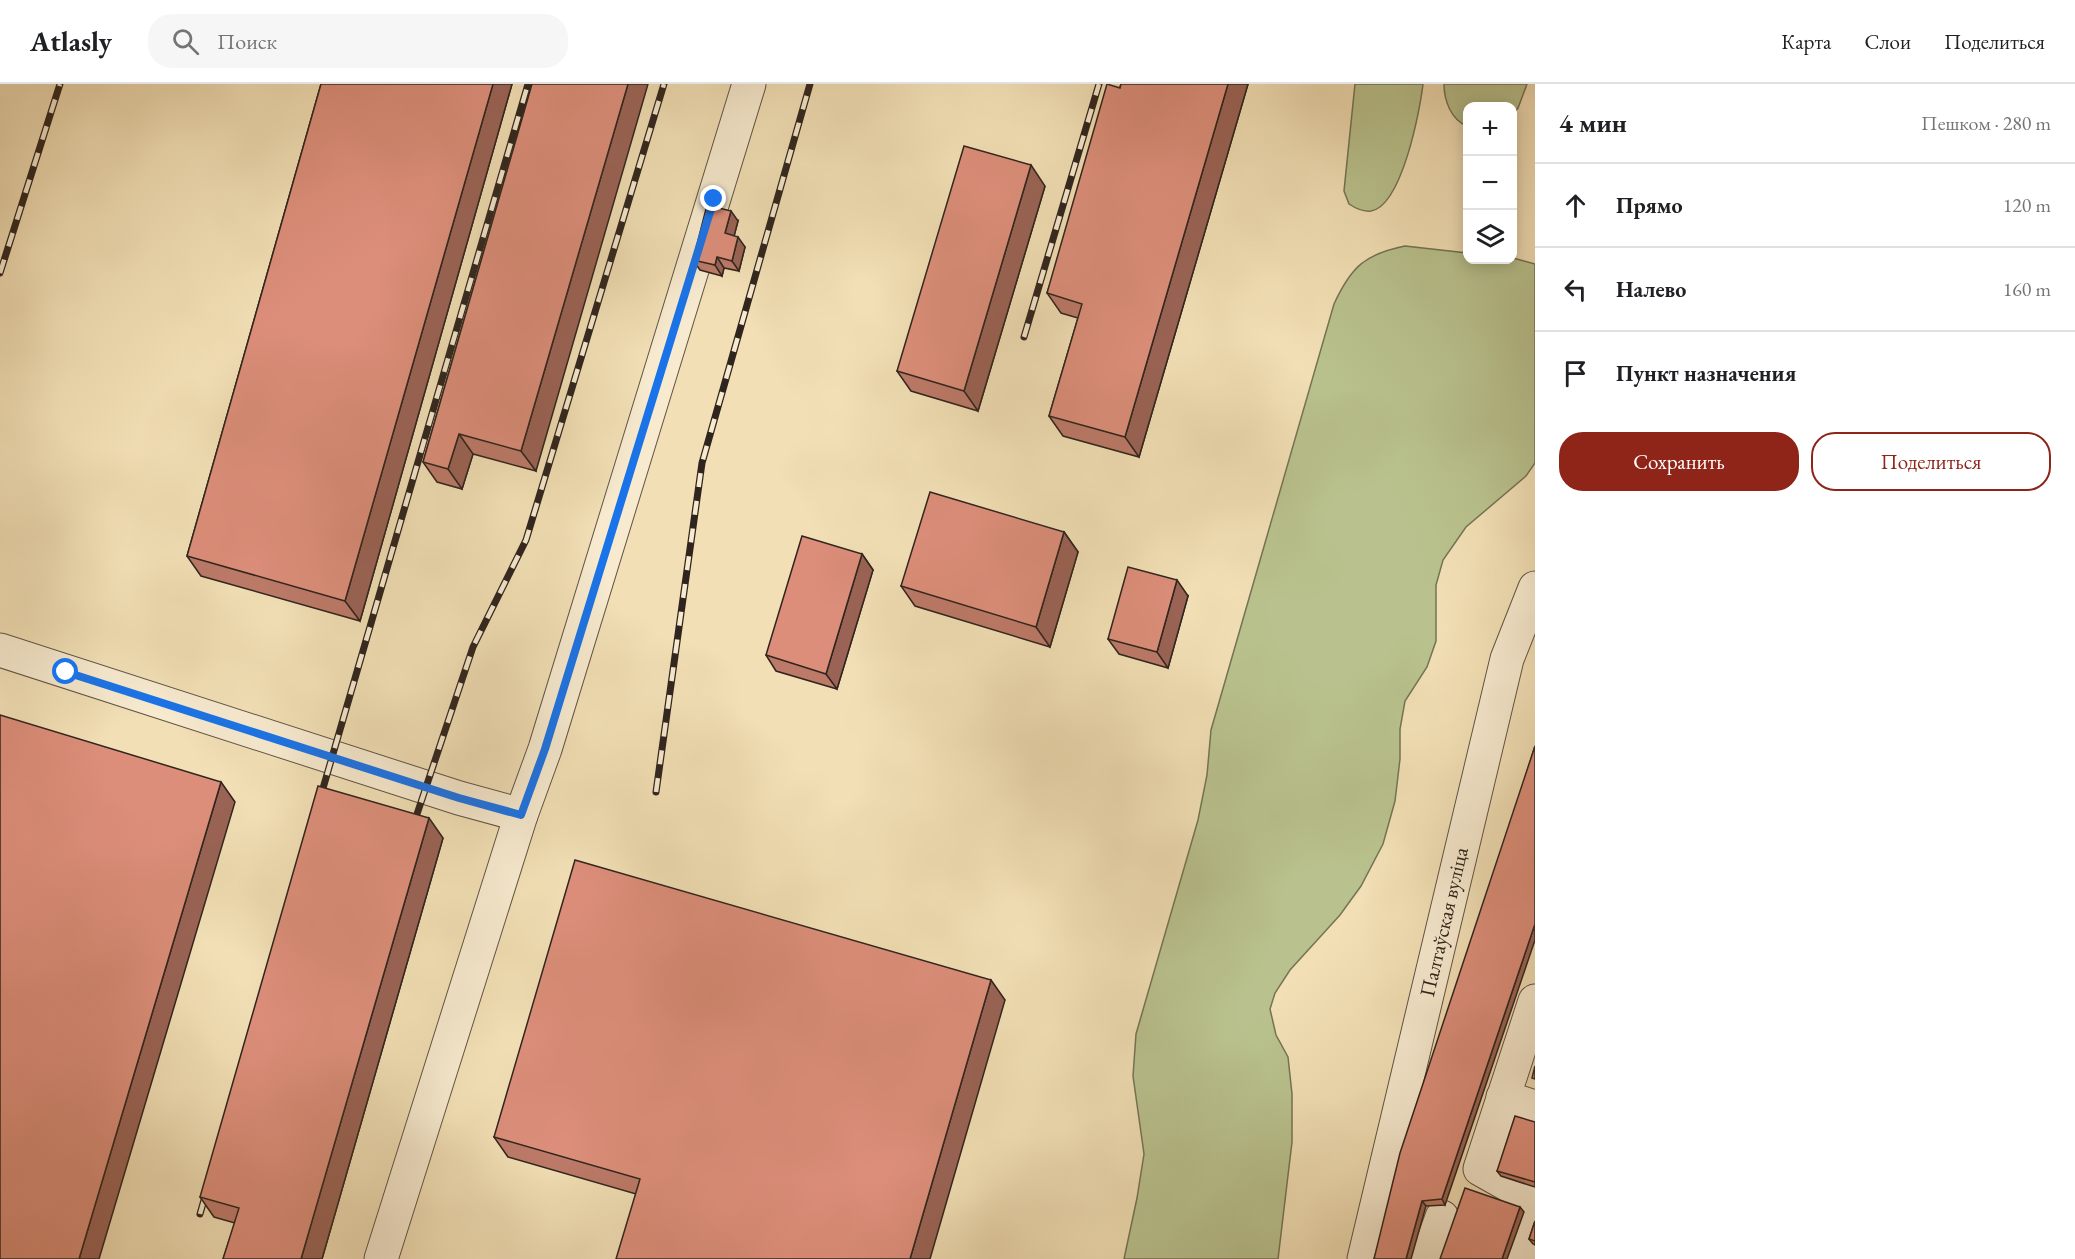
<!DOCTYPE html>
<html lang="ru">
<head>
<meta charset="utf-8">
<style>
	body { margin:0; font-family:"EB Garamond",serif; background:#f6f6f6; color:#202124 }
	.controls { position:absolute; right:18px; top:18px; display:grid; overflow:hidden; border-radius:12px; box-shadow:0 3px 15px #0003 }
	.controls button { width:54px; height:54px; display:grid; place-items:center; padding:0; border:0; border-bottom:2px solid #e0e0e0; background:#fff; color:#202124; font:30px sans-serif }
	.stop { position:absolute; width:18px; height:18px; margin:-14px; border:4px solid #1a73e8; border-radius:50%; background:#fff }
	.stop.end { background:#1a73e8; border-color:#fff; box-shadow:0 2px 6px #0008 }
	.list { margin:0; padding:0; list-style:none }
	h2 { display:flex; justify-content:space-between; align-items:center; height:78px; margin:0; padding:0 24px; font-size:26px }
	h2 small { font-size:20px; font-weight:400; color:#757577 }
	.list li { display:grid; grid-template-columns:39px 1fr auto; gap:18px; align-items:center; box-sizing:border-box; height:84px; padding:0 24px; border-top:2px solid #e0e0e0 }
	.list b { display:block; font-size:22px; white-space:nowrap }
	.list em { font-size:20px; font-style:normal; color:#757577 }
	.actions { display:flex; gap:12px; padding:18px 24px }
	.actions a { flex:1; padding:14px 0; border:2px solid #8f2418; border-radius:24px; text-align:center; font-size:21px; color:#8f2418 }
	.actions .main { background:#8f2418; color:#fff }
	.icon { flex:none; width:33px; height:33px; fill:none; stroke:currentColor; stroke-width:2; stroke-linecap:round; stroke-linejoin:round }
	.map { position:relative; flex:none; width:1535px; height:1175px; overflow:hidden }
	header { display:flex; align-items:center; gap:36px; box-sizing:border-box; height:84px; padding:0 30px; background:#fff; border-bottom:2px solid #e0e0e0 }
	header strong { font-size:28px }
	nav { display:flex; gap:33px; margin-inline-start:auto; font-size:21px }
	.search { width:420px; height:54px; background:#f6f6f6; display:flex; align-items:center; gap:15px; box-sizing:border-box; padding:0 21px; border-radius:24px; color:#757577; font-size:22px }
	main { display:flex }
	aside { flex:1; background:#fff }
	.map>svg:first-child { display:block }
	.green { fill:#b9c28e; stroke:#747456; stroke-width:1.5 }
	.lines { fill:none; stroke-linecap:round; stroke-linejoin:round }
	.minor-casing { stroke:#605444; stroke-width:35 }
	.minor { stroke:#f7eacf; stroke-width:33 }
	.rail-casing { stroke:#30251e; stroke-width:7 }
	.rail { stroke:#f7eacf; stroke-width:4.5; stroke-dasharray:14; stroke-linecap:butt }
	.wall { fill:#bd7a69; stroke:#30251e; stroke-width:1.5 }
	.shaded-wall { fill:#9a6355; stroke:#30251e; stroke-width:1.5 }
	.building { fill:#dc8e7a; stroke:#30251e; stroke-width:1.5 }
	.route { stroke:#1a73e8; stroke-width:8 }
	.labels { text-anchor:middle; stroke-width:4.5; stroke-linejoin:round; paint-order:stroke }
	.street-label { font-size:21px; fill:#30251e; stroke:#f7eacf }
</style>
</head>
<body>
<header>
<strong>Atlasly</strong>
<div class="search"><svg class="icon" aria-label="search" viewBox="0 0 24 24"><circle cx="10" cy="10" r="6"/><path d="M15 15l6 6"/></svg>Поиск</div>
<nav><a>Карта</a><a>Слои</a><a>Поделиться</a></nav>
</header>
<main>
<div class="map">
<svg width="1535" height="1175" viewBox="0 0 1535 1175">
	<rect width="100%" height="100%" fill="#f2dfb5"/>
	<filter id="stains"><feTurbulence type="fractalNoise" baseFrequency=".00333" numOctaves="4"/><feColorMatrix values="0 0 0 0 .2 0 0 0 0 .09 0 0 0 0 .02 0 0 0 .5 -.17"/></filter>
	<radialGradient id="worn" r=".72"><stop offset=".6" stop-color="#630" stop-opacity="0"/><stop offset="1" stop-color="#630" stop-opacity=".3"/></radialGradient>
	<g class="green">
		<path d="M1355,0H1423C1420,26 1402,122 1371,127C1363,128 1355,124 1349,120L1344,107Z"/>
		<path d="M1444,0H1527L1518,24L1513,30L1512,22H1468L1467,42C1451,36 1444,16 1444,0Z"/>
		<path d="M1405,162L1467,169L1468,176L1513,174L1535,180V379L1526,392L1466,443L1443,476L1436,501V557L1427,583L1405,617L1400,645V675L1395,717L1383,760L1361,802L1340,831L1290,886L1275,909L1270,925L1276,951L1288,973L1292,1010V1058L1278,1175H1124L1137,1114L1144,1070L1133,992L1136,950L1198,736L1207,691L1211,646L1334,220C1351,183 1365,170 1405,162Z"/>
	</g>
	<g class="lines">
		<g class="minor-casing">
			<g id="minor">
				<polyline points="0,566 459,714 521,731"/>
				<polyline points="1535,917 1480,1085 1535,1116"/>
				<polyline points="1503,1013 1535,1023"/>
				<polyline points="381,1175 521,731 545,665 749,0"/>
				<polyline points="1364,1175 1507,575 1535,504"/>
				<polyline points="1427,1175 1442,1133"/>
				<polyline points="1522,1175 1535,1136"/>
			</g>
		</g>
		<use href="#minor" class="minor"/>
		<g class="rail-casing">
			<g id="rail">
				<polyline points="0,189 60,0"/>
				<polyline points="1024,253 1099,0"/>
				<polyline points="656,708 702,379 810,0"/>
				<polyline points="319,718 528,0"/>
				<polyline points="412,745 473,563 526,456 664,0"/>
				<polyline points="200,1130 208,1102"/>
			</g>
		</g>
		<use href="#rail" class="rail"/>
	</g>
	<g class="wall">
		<polygon points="321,0 512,0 360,537 201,492 187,472"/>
		<polygon points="532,0 536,387 473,370 462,405 437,398 423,378"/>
		<polygon points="1121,0 1248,0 1139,373 1063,352 1049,332 1078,234 1061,229 1047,209"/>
		<polygon points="1045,102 978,327 911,307 897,287"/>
		<polygon points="738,137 734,152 745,163 739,187 724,184 722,192 700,186 693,176"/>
		<polygon points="1064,448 1078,468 1050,563 915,522 901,502"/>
		<polygon points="862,470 873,486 837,605 776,587 766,571"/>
		<polygon points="1188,512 1168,584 1119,570 1108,555"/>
		<polygon points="1535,662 1445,1121 1426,1122 1374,1175"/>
		<polygon points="443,754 322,1175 223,1175 235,1139 214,1133 200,1113"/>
		<polygon points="1005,916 636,1110 508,1073 494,1053"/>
		<polygon points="1535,1038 1535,1103 1501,1092 1497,1087"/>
		<polygon points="1535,1137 1535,1161 1533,1160 1529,1155"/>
	</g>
	<g class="shaded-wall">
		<polygon points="493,0 512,0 360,537 345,517"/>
		<polygon points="628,0 648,0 536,387 521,367"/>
		<polygon points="1228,0 1248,0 1139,373 1125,353"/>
		<polygon points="1031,81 1045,102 978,327 964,307"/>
		<polygon points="731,127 738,137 732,160 725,149"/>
		<polygon points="738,153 745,163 739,187 732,177"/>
		<polygon points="717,173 724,184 722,192 715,181"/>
		<polygon points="459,350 473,370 462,405 448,385"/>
		<polygon points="1064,448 1078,468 1050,563 1036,543"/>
		<polygon points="862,470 873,486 837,605 826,590"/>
		<polygon points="1177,496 1188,512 1168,584 1157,568"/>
		<polygon points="221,698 235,718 99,1175 79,1175"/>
		<polygon points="429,734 443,754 322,1175 301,1175"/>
		<polygon points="1535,840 1535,856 1445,1121 1442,1115"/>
		<polygon points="991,896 1005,916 930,1175 910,1175"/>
		<polygon points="1422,1117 1426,1122 1411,1175 1406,1175"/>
		<polygon points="1520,1123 1524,1128 1507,1175 1502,1175"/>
	</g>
	<g class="building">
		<polygon points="321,0 493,0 345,517 187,472"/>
		<polygon points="532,0 628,0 521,367 459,350 448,385 423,378"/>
		<polygon points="1107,0 1120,4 1121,0 1228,0 1125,353 1049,332 1082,220 1047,209"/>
		<polygon points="964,62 1031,81 964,307 897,287"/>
		<polygon points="707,121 731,127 725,149 738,153 732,177 717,173 715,181 693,176"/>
		<polygon points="930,408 1064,448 1036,543 901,502"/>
		<polygon points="802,452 862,470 826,590 766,571"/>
		<polygon points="1128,483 1177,496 1157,568 1108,555"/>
		<polygon points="0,631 221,698 79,1175 0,1175"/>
		<polygon points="1535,662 1535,840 1442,1115 1422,1117 1406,1175 1374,1175 1400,1069"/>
		<polygon points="318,702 429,734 301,1175 223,1175 239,1124 200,1113"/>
		<polygon points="575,776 991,896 910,1175 616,1175 640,1095 494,1053"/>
		<polygon points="1535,982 1535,995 1532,994"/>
		<polygon points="1515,1032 1535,1038 1535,1098 1497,1087"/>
		<polygon points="1465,1104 1520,1123 1502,1175 1440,1175"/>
		<polygon points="1535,1137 1535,1157 1529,1155"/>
	</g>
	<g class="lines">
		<polyline class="route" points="66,588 459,714 521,731 545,665 714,115"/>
	</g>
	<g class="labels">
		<g class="street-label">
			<text transform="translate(1444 838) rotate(-77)" y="7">Палтаўская вуліца</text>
		</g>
	</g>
	<rect width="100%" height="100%" filter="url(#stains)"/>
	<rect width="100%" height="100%" fill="url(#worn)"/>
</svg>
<div class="controls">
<button>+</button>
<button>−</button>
<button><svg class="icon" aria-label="layers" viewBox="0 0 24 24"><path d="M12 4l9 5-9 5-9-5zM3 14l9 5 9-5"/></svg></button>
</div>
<div class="stop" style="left:66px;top:588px"></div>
<div class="stop end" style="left:714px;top:115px"></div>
</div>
<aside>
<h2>4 мин<small>Пешком · 280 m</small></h2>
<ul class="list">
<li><svg class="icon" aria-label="ahead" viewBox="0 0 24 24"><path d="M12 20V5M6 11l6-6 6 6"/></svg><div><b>Прямо</b></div><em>120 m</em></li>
<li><svg class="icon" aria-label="left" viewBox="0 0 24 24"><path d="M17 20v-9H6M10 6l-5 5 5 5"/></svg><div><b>Налево</b></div><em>160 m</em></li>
<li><svg class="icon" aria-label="arrive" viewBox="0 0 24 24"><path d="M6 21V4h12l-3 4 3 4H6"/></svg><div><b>Пункт назначения</b></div></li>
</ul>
<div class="actions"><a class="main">Сохранить</a><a>Поделиться</a></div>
</aside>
</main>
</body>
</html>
